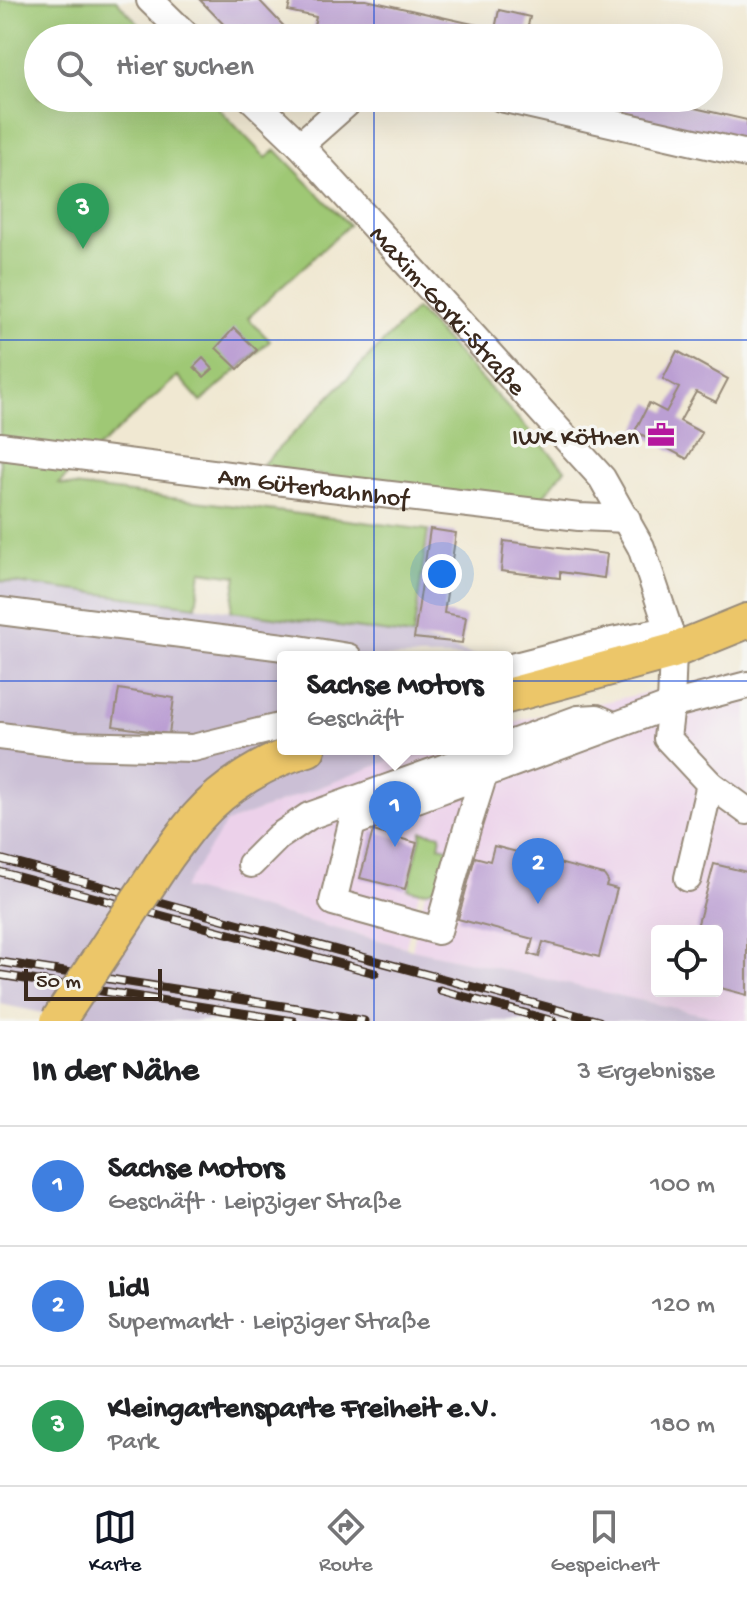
<!DOCTYPE html>
<html lang="de">
<head>
<meta charset="utf-8">
<style>
	body { margin:0; font-family:"Gochi Hand",sans-serif; background:#f2f2f2; color:#202124 }
	.controls { position:absolute; right:24px; bottom:24px; display:grid; overflow:hidden; border-radius:8px; box-shadow:0 8px 32px #0002 }
	.controls button { width:72px; height:72px; display:grid; place-items:center; padding:0; border:0; border-bottom:2px solid #e0e0e0; background:#fff; color:#202124; font:40px sans-serif }
	.scale { position:absolute; left:24px; bottom:20px; width:138px; box-sizing:border-box; padding-left:8px; border:4px solid #3b2a1e; border-top:0; font-size:22px; line-height:28px; white-space:nowrap; color:#3b2a1e; -webkit-text-stroke:6px #f6f6f2; paint-order:stroke }
	.you { position:absolute; left:442px; top:574px; width:28px; height:28px; margin:-20px; border:6px solid #fff; border-radius:50%; background:#1a73e8; box-shadow:0 0 0 12px #1a73e833 }
	.badge { display:grid; place-items:center; width:52px; height:52px; border-radius:50%; background:#111827; color:#fff; font-size:26px; font-weight:700 }
	.pin { position:absolute; translate:-50% -66px; filter:drop-shadow(0 2px 4px #0008) }
	.pin::after { content:''; position:absolute; top:42px; width:28px; height:24px; background:inherit; clip-path:polygon(0 0,100% 0,50% 100%) }
	.popup { position:absolute; left:277px; top:651px; width:236px; height:104px; box-sizing:border-box; display:grid; place-content:center; border-radius:8px; background:#fff; filter:drop-shadow(0 2px 6px #0005); font-size:26px; white-space:nowrap; color:#757577 }
	.popup b { font-size:30px; color:#202124 }
	.popup::after { content:''; position:absolute; left:50%; top:100%; margin-left:-16px; border:16px solid transparent; border-top-color:#fff }
	.list { margin:0; padding:0; list-style:none }
	h2 { display:flex; justify-content:space-between; align-items:center; height:104px; margin:0; padding:0 32px; font-size:34px }
	h2 small { font-size:26px; font-weight:400; color:#757577 }
	.list li { display:grid; grid-template-columns:52px 1fr auto; gap:24px; align-items:center; box-sizing:border-box; height:120px; padding:0 32px; border-top:2px solid #e0e0e0 }
	.list b { display:block; font-size:30px; white-space:nowrap }
	.list p { margin:0; font-size:26px; white-space:nowrap; color:#757577 }
	.list em { font-size:26px; font-style:normal; color:#757577 }
	.icon { flex:none; width:44px; height:44px; fill:none; stroke:currentColor; stroke-width:2; stroke-linecap:round; stroke-linejoin:round }
	.map { position:relative; flex:none; width:747px; height:1021px; overflow:hidden }
	.search { position:absolute; background:#fff; box-shadow:0 8px 32px #0002; left:24px; right:24px; top:24px; height:88px; display:flex; align-items:center; gap:20px; box-sizing:border-box; padding:0 28px; border-radius:44px; color:#757577; font-size:30px }
	.sheet { height:464px; background:#fff }
	nav { display:flex; justify-content:space-around; align-items:center; box-sizing:border-box; height:112px; border-top:2px solid #e0e0e0; background:#fff; font-size:22px; color:#757577 }
	nav a { display:grid; justify-items:center; gap:4px }
	nav .on { color:#111827 }
	.map>svg:first-child { display:block }
	.built { fill:#ecd1ea; fill-rule:evenodd }
	.industrial { fill:#cbbfd5 }
	.green { fill:#9fc874; stroke:#6d7949; stroke-width:2 }
	.building { fill:#bb9fd3 }
	.lines { fill:none; stroke-linecap:round; stroke-linejoin:round }
	.minor-casing { stroke:#968978; stroke-width:30 }
	.major-casing { stroke:#968978; stroke-width:38 }
	.minor { stroke:#fff; stroke-width:26 }
	.major { stroke:#ecc669; stroke-width:34 }
	.rail-casing { stroke:#3b2a1e; stroke-width:9 }
	.rail { stroke:#f6f6f2; stroke-width:6; stroke-dasharray:18; stroke-linecap:butt }
	.major-bridge-casing { stroke:#968978; stroke-width:38; stroke-linecap:butt }
	.major-bridge { stroke:#ecc669; stroke-width:34 }
	.grid { fill:none; stroke:#1d4ed8; stroke-width:2; stroke-opacity:0.55 }
	.labels { text-anchor:middle; stroke-width:7; stroke-linejoin:round; paint-order:stroke }
	.street-label { font-size:26px; fill:#3b2a1e; stroke:#f6f6f2 }
	.poi-label { font-size:26px; fill:#3b2a1e; stroke:#f6f6f2; text-anchor:end }
</style>
</head>
<body>
<div class="map">
<svg width="747" height="1021" viewBox="0 0 747 1021">
	<rect width="100%" height="100%" fill="#f6f6f2"/>
	<filter id="ink" filterUnits="userSpaceOnUse"><feTurbulence type="fractalNoise" baseFrequency=".0125" numOctaves="2"/><feDisplacementMap in="SourceGraphic" scale="16" xChannelSelector="R" yChannelSelector="G"/><feConvolveMatrix kernelMatrix="1 2 1 2 8 2 1 2 1" color-interpolation-filters="sRGB"/></filter>
	<filter id="wash" filterUnits="userSpaceOnUse"><feTurbulence type="fractalNoise" baseFrequency=".006" numOctaves="4" result="noise"/><feDisplacementMap in="SourceGraphic" scale="32" xChannelSelector="R" yChannelSelector="G"/><feGaussianBlur stdDeviation="1.8" result="paint"/><feColorMatrix in="noise" values="0 0 0 0 0 0 0 0 0 0 0 0 0 0 0 0 0 1.4 0 .05"/><feComposite in="paint" operator="in"/></filter>
	<g filter="url(#wash)">
		<rect width="100%" height="100%" fill="#f0e8d2"/>
		<path class="built" d="M747,671V1021H732L412,949L425,893L439,886L455,849L439,846L441,835L422,832L408,889L419,892L406,947L182,888L226,823L420,749H507V723ZM657,931H717V991H657Z"/>
		<polygon class="industrial" points="0,581 196,606 413,636 479,657 283,657 283,749 420,749 226,823 183,888 412,949 732,1021 81,1021 0,1004"/>
		<g class="green">
			<polygon points="0,0 116,0 152,38 38,38 38,98 209,98 266,158 276,150 349,225 248,318 270,341 201,402 178,376 58,484 428,530 413,636 231,611 237,576 201,571 196,606 0,581"/>
			<polygon points="416,309 565,469 538,503 298,472 262,465"/>
			<path d="M422,831L441,835L439,846L455,850C444,876 442,899 408,889Z"/>
		</g>
		<g id="blocks">
			<g class="building">
				<polygon points="200,0 259,0 295,38 256,38 246,27 236,37"/>
				<polygon points="291,0 366,0 495,29 499,10 530,17 525,38 311,38 316,17 288,11"/>
				<polygon points="537,98 651,98 747,120 747,148"/>
				<polygon points="234,328 257,350 238,369 216,348"/>
				<polygon points="677,351 728,379 716,402 696,392 680,421 702,433 687,459 635,431 649,403 666,412 679,388 663,379"/>
				<polygon points="203,358 213,369 204,377 194,367"/>
				<polygon points="430,529 456,533 444,613 466,617 462,643 414,638"/>
				<polygon points="504,541 607,554 604,578 560,572 560,578 501,571"/>
				<polygon points="119,689 174,698 169,734 113,726"/>
				<polygon points="373,831 417,843 405,889 360,878"/>
				<polygon points="494,846 604,875 608,881 606,886 617,889 599,957 543,942 539,957 529,954 533,939 458,919 475,857 490,861"/>
				<polygon points="714,864 747,872 747,995 717,987 717,931 696,931"/>
			</g>
		</g>
	</g>
	<g filter="url(#ink)">
		<use href="#blocks" fill-opacity="0" stroke="#968978" stroke-width="2"/>
		<g class="lines">
			<g class="minor-casing">
				<g id="minor">
					<polyline points="150,0 189,38"/>
					<path id="s1" d="M251,98L300,145L602,478L641,547L669,630L673,651L671,705L484,774L468,825L438,931L333,902L352,823L484,774"/>
					<polyline points="501,98 747,154"/>
					<polyline points="300,145 353,98"/>
					<path id="s2" d="M0,446L331,488L579,517L627,519"/>
					<polyline points="0,611 299,649 348,657"/>
					<polyline points="507,668 612,641 669,630"/>
					<polyline points="0,736 71,745 193,748 283,726"/>
					<polyline points="507,745 578,719 597,718 613,725"/>
					<polyline points="710,784 747,811"/>
					<polyline points="251,864 278,837 309,816 496,749"/>
					<polyline points="688,878 710,784 667,738 671,705 747,685"/>
				</g>
			</g>
			<g class="major-casing">
				<g id="major">
					<polyline points="507,696 673,651 747,621"/>
					<path d="M166,858C176,845 186,830 197,818C225,786 267,760 308,749"/>
				</g>
			</g>
			<use href="#minor" class="minor"/>
			<use href="#major" class="major"/>
			<g class="rail-casing">
				<g id="rail">
					<polyline points="0,859 599,1021"/>
					<polyline points="0,872 375,973"/>
					<polyline points="0,962 309,1010 364,1021"/>
					<polyline points="0,975 293,1021"/>
					<polyline points="440,990 553,1021"/>
				</g>
			</g>
			<use href="#rail" class="rail"/>
			<g class="major-bridge-casing">
				<polyline id="major-bridge" points="58,1021 166,858"/>
			</g>
			<use href="#major-bridge" class="major-bridge"/>
		</g>
	</g>
	<path class="grid" d="M374,0V38M374,98V1021M0,340H747M0,681H747"/>
	<defs>
		<g id="office-bare" transform="scale(2.16)"><path d="M-6-3h4V-5.5h4V-3h4V5H-6ZM-1-4.5V-3h2v-1.5ZM-6 0V1H6V0Z" fill="#b5179e" stroke="#f6f6f2" stroke-width="2.5" paint-order="stroke"/></g>
	</defs>
	<g fill-rule="evenodd">
		<use href="#office-bare" x="661" y="435"/>
	</g>
	<g class="labels">
		<g class="street-label">
			<text dy="9" stroke="none"><textPath href="#s1" startOffset="290">Maxim-Gorki-Straße</textPath></text>
			<text dy="9" stroke="none"><textPath href="#s2" startOffset="316">Am Güterbahnhof</textPath></text>
		</g>
		<g class="poi-label">
			<text x="639" y="444">IWK Köthen</text>
		</g>
	</g>
</svg>
<div class="controls">
<button><svg class="icon" aria-label="locate" viewBox="0 0 24 24"><circle cx="12" cy="12" r="6"/><path d="M12 2v4M12 18v4M2 12h4M18 12h4"/></svg></button>
</div>
<div class="scale">50 m</div>
<div class="you"></div>
<div class="pin badge" style="left:395px;top:847px;background:#3f7fe0">1</div>
<div class="popup"><b>Sachse Motors</b>Geschäft</div>
<div class="pin badge" style="left:538px;top:904px;background:#3f7fe0">2</div>
<div class="pin badge" style="left:83px;top:249px;background:#2e9e5b">3</div>
<div class="search"><svg class="icon" aria-label="search" viewBox="0 0 24 24"><circle cx="10" cy="10" r="6"/><path d="M15 15l6 6"/></svg>Hier suchen</div>
</div>
<section class="sheet">
<h2>In der Nähe<small>3 Ergebnisse</small></h2>
<ul class="list">
<li><span class="badge" style="background:#3f7fe0">1</span><div><b>Sachse Motors</b><p>Geschäft · Leipziger Straße</p></div><em>100 m</em></li>
<li><span class="badge" style="background:#3f7fe0">2</span><div><b>Lidl</b><p>Supermarkt · Leipziger Straße</p></div><em>120 m</em></li>
<li><span class="badge" style="background:#2e9e5b">3</span><div><b>Kleingartensparte Freiheit e.V.</b><p>Park</p></div><em>180 m</em></li>
</ul>
</section>
<nav>
<a class="on"><svg class="icon" aria-label="map" viewBox="0 0 24 24"><path d="M3 6l6-2 6 2 6-2v14l-6 2-6-2-6 2zM9 4v14M15 6v14"/></svg>Karte</a>
<a><svg class="icon" aria-label="directions" viewBox="0 0 24 24"><path d="M12 3l9 9-9 9-9-9zM9 14v-3h6M13 9l2 2-2 2"/></svg>Route</a>
<a><svg class="icon" aria-label="saved" viewBox="0 0 24 24"><path d="M7 4h10v16l-5-4-5 4z"/></svg>Gespeichert</a>
</nav>
</body>
</html>
